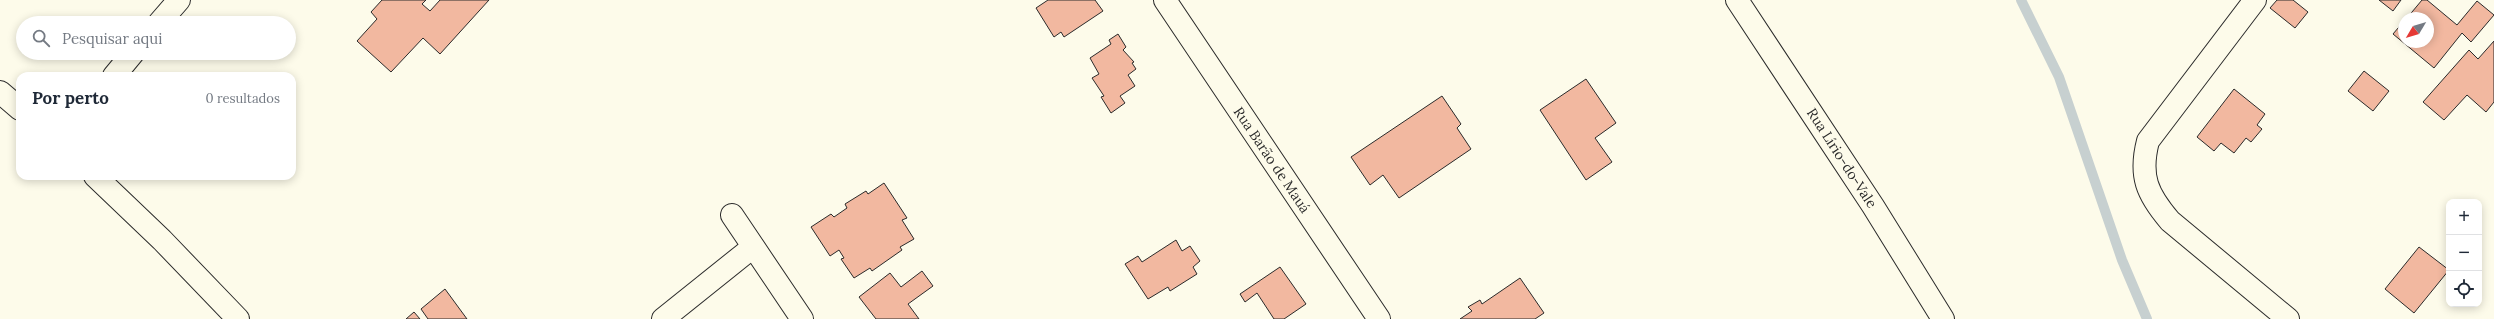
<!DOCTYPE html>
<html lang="pt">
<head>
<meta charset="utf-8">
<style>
	body { margin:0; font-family:Lora,serif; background:#f2f2f3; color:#1f2937 }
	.controls { position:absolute; right:12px; bottom:12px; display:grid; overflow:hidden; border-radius:8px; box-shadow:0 2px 10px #0003 }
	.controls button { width:36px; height:36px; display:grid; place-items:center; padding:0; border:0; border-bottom:1px solid #e0e1e3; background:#fff; color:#1f2937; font:20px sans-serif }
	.compass { position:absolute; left:2398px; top:12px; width:36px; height:36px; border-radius:50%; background:#fff; box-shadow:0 2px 10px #0003; rotate:232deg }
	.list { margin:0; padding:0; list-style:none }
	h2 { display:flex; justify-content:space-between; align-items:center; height:52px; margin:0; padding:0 16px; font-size:17px }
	h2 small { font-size:13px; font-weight:400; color:#747a83 }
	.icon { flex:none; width:22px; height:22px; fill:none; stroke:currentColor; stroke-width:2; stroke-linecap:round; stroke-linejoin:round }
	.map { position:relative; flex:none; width:2494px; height:319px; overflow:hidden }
	.search { position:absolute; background:#fff; box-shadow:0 2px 10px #0003; left:16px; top:16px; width:280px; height:44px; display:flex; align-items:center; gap:10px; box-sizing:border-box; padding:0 14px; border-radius:22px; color:#747a83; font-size:15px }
	.panel { position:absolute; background:#fff; box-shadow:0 2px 10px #0003; left:16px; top:72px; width:280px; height:108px; border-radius:12px }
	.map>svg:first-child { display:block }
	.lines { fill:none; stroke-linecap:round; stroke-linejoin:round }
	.stream { stroke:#c7d0d0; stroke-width:10 }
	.building { fill:#f2b8a0; stroke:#2b2b2b }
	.street-casing { stroke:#2b2b2b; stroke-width:24 }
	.primary-casing { stroke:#2b2b2b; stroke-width:24 }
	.street { stroke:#fdfbea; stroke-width:22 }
	.primary { stroke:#fdfbea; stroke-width:22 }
	.labels { text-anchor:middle; stroke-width:3; stroke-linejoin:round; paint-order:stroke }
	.street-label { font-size:14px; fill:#2b2b2b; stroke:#fdfbea }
</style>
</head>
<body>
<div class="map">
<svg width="2494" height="319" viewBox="0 0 2494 319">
	<rect width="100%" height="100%" fill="#fdfbea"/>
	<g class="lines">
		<polyline class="stream" points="2021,0 2059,77 2122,260 2147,319"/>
	</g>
	<g class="building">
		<polygon points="382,0 426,0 422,4 430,11 440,0 489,0 440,54 423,38 391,72 357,41 377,19 371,12"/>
		<polygon points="1048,0 1095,0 1103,11 1064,37 1061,32 1054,37 1036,8"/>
		<polygon points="2277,0 2293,0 2308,12 2295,28 2270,8"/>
		<polygon points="2379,0 2401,0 2393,11"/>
		<polygon points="2422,0 2427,0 2457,25 2477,1 2494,15 2471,42 2462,33 2434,68 2393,34 2404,21 2404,42 2428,42 2428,18 2407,18"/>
		<polygon points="1118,34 1126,47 1123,50 1134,62 1132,63 1136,69 1128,75 1135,86 1120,96 1125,103 1111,113 1101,97 1104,96 1092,78 1099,74 1090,58 1111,44 1109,40"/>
		<polygon points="2494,41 2494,102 2486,112 2467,95 2444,120 2423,102 2469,50 2478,59"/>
		<polygon points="2364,71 2389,91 2373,111 2348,91"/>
		<polygon points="1586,79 1616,123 1595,138 1612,162 1586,180 1540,110"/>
		<polygon points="2234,89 2265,114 2257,125 2262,129 2251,142 2246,138 2234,153 2221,143 2214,151 2197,137"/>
		<polygon points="1442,96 1461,124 1457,128 1471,149 1399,198 1383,175 1370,185 1351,157"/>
		<polygon points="884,183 907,218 902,220 914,239 900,247 902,250 872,271 870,268 854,278 841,259 844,258 839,250 830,256 811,227 831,214 834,217 847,208 845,204 866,191 868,194"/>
		<polygon points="1176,240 1182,251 1190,246 1200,261 1193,267 1197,274 1170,291 1168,287 1148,299 1125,264 1138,256 1142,262"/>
		<polygon points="2419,247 2449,270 2414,313 2385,289"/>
		<polygon points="1280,267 1306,304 1284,319 1274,319 1257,293 1245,302 1240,294"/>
		<polygon points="922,271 933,286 908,304 919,319 876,319 859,297 890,273 901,287"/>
		<polygon points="1520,278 1544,313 1535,319 1460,319 1472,311 1468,307 1480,300 1482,304"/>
		<polygon points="445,289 467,319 428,319 421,309"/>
		<polygon points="414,312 420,319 406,319"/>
	</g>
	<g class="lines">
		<g class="street-casing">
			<g id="street">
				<polyline points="1165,0 1379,319"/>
				<polyline points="1737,0 1873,206 1943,319"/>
				<path d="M2255,0L2148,141C2139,176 2147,194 2170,221L2288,319"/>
				<polyline points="159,23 179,0"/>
				<polyline points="114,76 133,53"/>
				<polyline points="732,215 802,319"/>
				<polyline points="663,319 753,247"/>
			</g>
		</g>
		<g class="primary-casing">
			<g id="primary">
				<polyline points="0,92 20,109"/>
				<polyline points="95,176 162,240 238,319"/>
			</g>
		</g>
		<use href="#street" class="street"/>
		<use href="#primary" class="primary"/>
	</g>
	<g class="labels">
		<g class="street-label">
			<text transform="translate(1842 158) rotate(57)" y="5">Rua Lírio-do-Vale</text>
			<text transform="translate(1272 160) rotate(56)" y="5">Rua Barão de Mauá</text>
		</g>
	</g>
</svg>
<div class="controls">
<button>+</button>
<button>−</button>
<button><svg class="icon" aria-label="locate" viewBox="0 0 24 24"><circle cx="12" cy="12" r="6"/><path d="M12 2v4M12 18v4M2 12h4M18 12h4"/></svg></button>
</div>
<svg class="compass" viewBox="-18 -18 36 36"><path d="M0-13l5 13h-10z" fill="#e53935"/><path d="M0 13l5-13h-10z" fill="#747a83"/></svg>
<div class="search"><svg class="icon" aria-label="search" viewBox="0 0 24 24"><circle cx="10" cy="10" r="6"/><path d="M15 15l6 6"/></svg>Pesquisar aqui</div>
<section class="panel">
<h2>Por perto<small>0 resultados</small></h2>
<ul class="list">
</ul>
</section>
</div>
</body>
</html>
